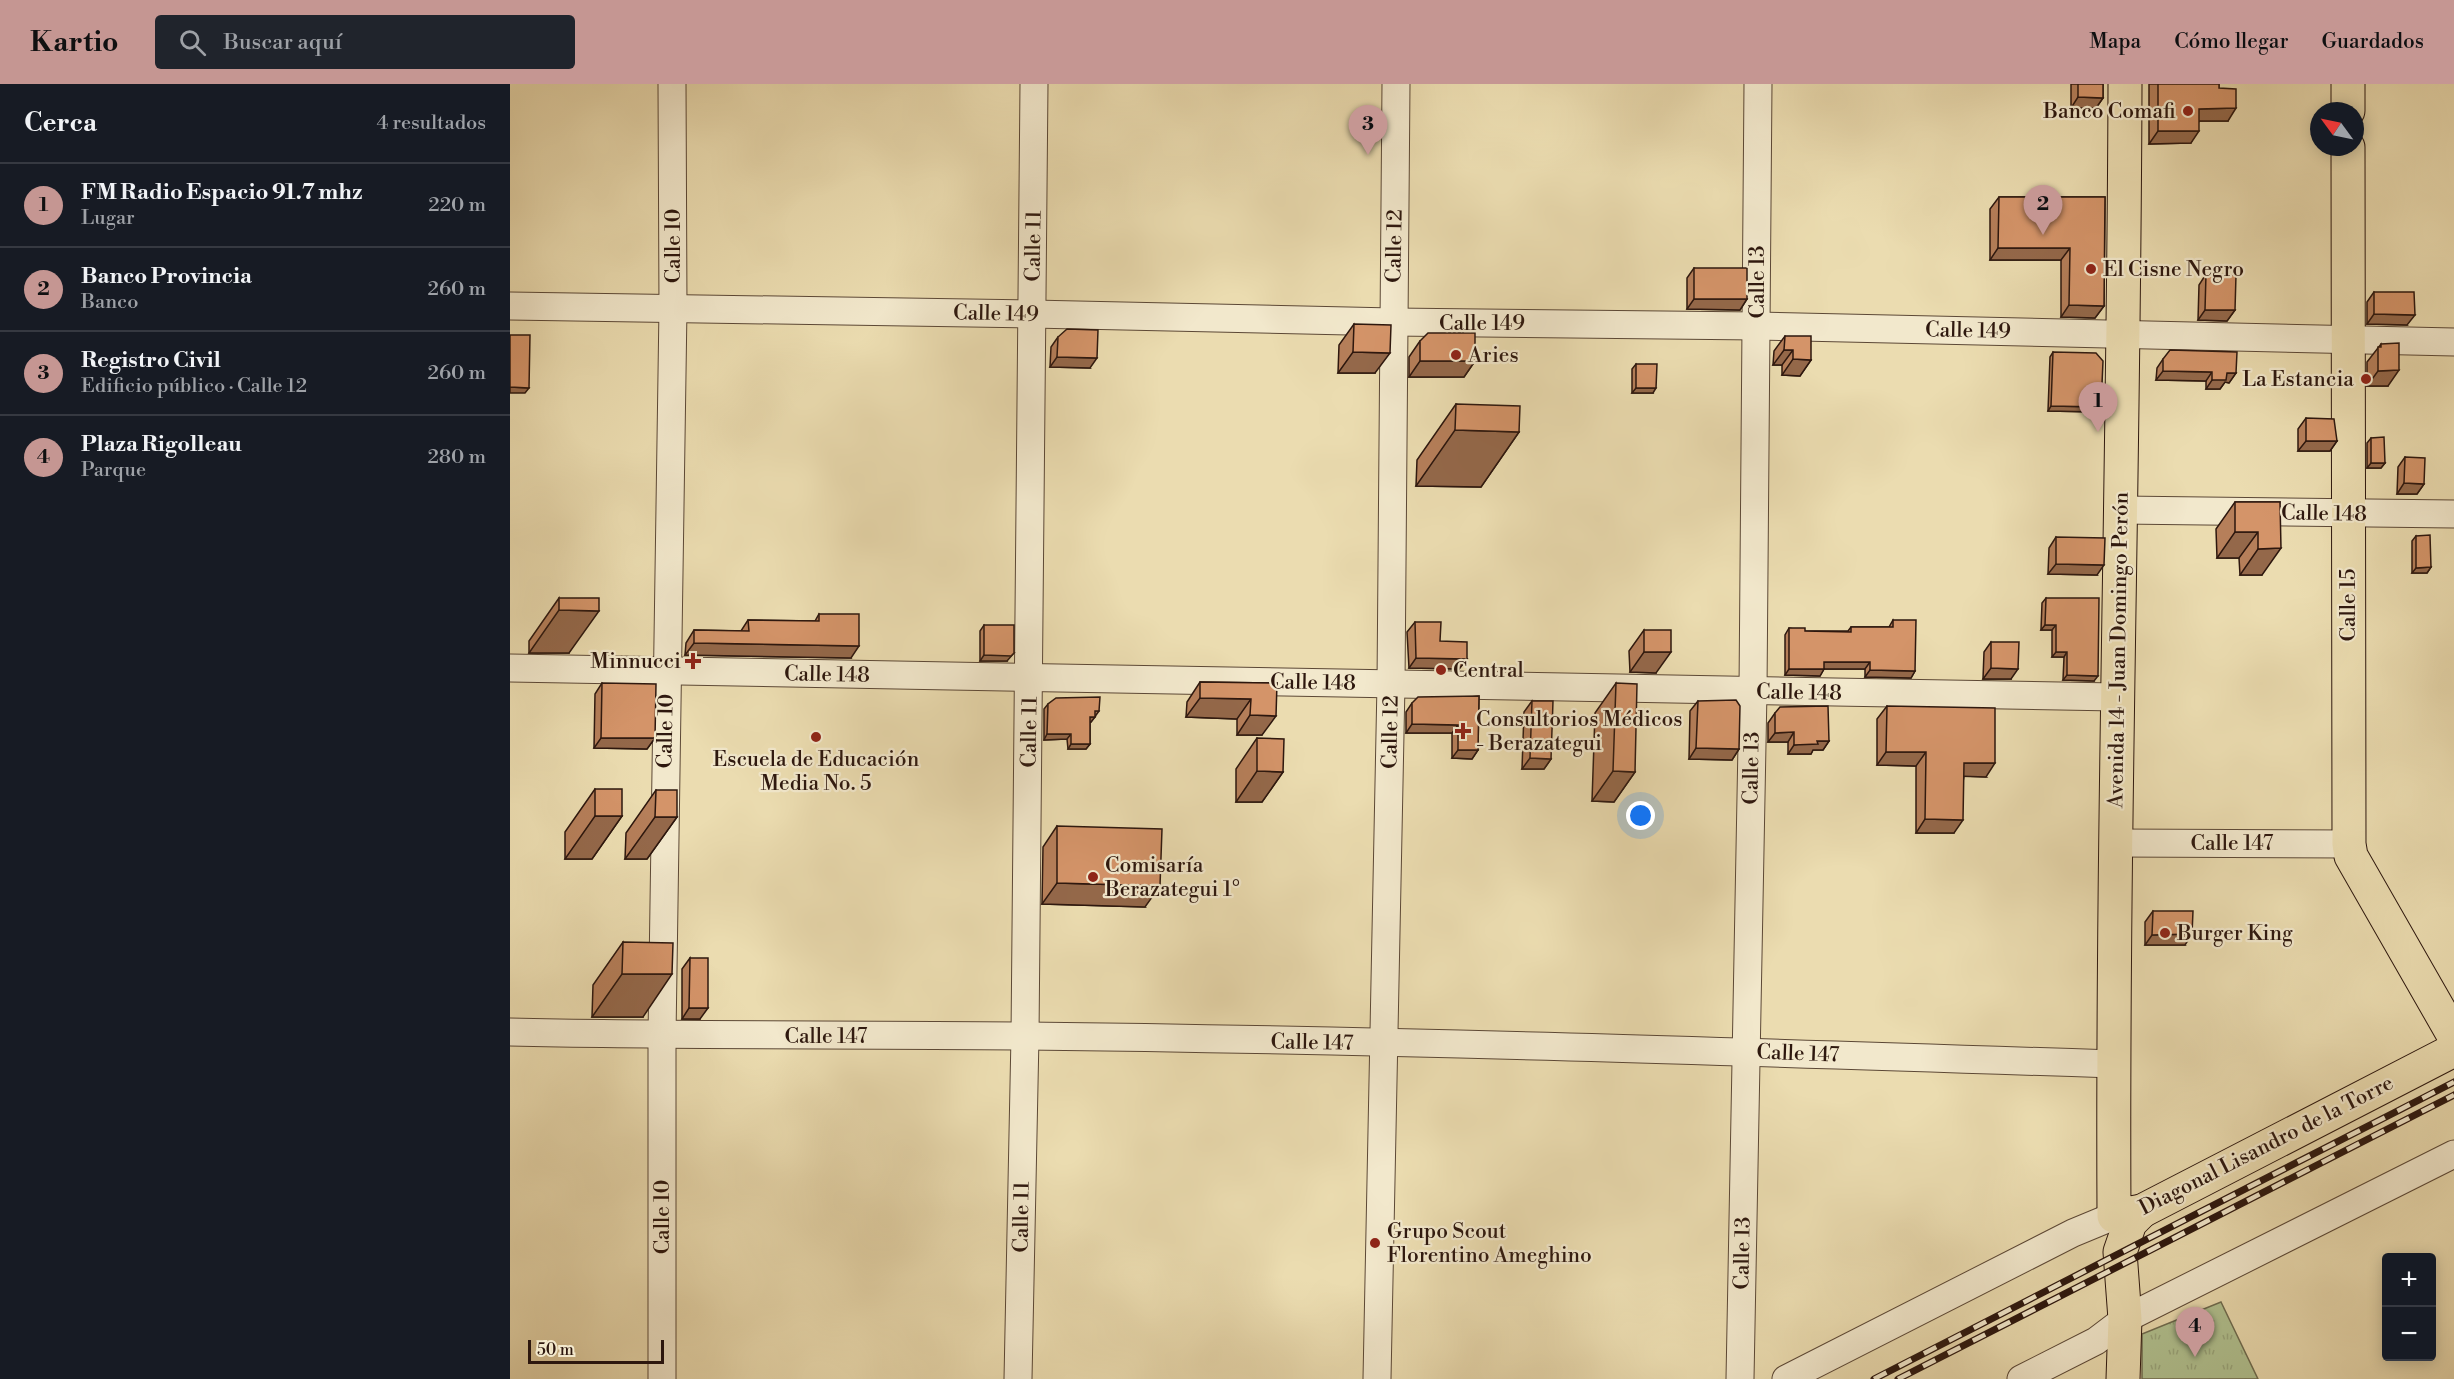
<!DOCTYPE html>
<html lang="es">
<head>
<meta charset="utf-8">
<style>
	body { margin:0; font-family:"Libre Bodoni",serif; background:#20242c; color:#f1f3f6 }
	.controls { position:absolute; right:18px; bottom:18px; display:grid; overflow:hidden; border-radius:6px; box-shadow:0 3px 15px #0003 }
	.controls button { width:54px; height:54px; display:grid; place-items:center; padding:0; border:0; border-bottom:2px solid #363941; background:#171b24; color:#f1f3f6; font:30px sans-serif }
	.compass { position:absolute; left:1800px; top:18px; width:54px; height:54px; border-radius:50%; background:#171b24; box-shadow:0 3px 15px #0003; rotate:303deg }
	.scale { position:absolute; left:18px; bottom:15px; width:136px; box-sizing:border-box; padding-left:6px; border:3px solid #2d170e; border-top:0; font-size:16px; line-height:21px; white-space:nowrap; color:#2d170e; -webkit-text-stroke:4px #f2e8cc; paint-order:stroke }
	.you { position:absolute; left:1131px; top:732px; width:21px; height:21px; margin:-15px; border:4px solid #fff; border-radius:50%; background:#1a73e8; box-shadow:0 0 0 9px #1a73e833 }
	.badge { display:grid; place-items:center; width:39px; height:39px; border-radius:50%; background:#c59692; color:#111; font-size:20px; font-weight:700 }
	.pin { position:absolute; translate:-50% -50px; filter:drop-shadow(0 2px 3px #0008) }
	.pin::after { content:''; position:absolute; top:32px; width:21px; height:18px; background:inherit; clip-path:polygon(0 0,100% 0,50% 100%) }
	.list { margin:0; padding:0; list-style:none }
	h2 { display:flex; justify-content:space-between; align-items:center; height:78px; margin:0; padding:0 24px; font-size:26px }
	h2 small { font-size:20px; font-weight:400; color:#9ea1a6 }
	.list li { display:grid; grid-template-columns:39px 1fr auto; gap:18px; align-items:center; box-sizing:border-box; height:84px; padding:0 24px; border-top:2px solid #363941 }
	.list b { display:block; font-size:22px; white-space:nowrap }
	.list p { margin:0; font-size:20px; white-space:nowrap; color:#9ea1a6 }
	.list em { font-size:20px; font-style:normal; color:#9ea1a6 }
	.icon { flex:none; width:33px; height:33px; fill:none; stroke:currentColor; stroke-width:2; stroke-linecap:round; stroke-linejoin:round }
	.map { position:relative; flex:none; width:1944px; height:1295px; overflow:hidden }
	header { display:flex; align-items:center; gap:36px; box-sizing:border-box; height:84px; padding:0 30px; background:#c59692; color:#111 }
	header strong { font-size:28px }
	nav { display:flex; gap:33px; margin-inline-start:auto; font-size:21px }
	.search { width:420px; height:54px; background:#20242c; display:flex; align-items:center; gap:15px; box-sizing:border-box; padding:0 21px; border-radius:6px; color:#9ea1a6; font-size:22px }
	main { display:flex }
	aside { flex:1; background:#171b24 }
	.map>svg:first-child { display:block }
	.grass { fill:url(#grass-tufts); stroke:#6f6c50; stroke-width:1.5 }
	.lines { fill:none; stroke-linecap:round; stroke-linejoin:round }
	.minor-casing { stroke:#5c4836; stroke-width:29 }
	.major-casing { stroke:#2d170e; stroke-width:35 }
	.minor { stroke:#f2e8cc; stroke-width:27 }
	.major { stroke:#ebdcb0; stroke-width:33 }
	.rail-casing { stroke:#2d170e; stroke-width:7 }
	.rail { stroke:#f2e8cc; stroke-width:4.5; stroke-dasharray:14; stroke-linecap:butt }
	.wall { fill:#b67f5a; stroke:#2d170e; stroke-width:1.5 }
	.shaded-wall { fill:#94684a; stroke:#2d170e; stroke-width:1.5 }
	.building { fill:#d49469; stroke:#2d170e; stroke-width:1.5 }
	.poi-dot { fill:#8f2418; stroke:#f2e8cc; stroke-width:2 }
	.labels { text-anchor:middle; stroke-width:4.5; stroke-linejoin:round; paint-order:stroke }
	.poi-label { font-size:21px; fill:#2d170e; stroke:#f2e8cc; text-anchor:start }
	.street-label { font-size:21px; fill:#2d170e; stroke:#f2e8cc }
</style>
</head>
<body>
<header>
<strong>Kartio</strong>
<div class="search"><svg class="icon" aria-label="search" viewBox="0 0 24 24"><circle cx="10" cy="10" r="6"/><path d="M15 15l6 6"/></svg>Buscar aquí</div>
<nav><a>Mapa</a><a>Cómo llegar</a><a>Guardados</a></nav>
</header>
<main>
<aside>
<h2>Cerca<small>4 resultados</small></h2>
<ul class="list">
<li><span class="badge">1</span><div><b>FM Radio Espacio 91.7 mhz</b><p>Lugar</p></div><em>220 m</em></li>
<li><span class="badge">2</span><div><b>Banco Provincia</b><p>Banco</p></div><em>260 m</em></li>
<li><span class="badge">3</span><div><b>Registro Civil</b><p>Edificio público · Calle 12</p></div><em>260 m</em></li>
<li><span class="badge">4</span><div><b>Plaza Rigolleau</b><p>Parque</p></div><em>280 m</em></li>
</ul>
</aside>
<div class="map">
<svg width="1944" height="1295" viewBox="0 0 1944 1295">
	<defs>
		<pattern id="grass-tufts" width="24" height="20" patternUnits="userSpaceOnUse" patternTransform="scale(1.5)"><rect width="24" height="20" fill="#b1c291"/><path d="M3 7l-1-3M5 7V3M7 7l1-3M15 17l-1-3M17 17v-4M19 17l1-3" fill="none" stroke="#99a67c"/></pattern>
	</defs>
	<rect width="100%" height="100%" fill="#ebdcb0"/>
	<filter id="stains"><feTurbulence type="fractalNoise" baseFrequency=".00333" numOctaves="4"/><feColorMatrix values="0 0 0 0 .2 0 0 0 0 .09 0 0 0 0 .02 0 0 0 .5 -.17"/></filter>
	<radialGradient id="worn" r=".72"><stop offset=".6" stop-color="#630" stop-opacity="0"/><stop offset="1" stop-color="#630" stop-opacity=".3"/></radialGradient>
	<polygon class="grass" points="1711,1218 1748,1295 1632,1295 1632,1250"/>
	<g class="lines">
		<g class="minor-casing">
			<g id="minor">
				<polyline points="0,222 522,230 883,238 1247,242 1944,258"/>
				<polyline points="1611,426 1944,430"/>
				<polyline points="0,584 1606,613"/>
				<polyline points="1604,759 1839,760"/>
				<path d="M0,948C172,952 344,950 516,952C878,956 1241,968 1603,980"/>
				<polyline points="152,1295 152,952 163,224 162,0"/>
				<polyline points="508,1295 515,952 524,0"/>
				<polyline points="867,1295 881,600 886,0"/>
				<polyline points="1230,1295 1243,607 1248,0"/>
				<polyline points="1276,1295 1563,1149 1604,1132"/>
				<polyline points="1511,1295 1586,1257 1615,1235 1944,1070"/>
			</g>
		</g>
		<g class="major-casing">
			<g id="major">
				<path d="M1615,0C1614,377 1602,754 1604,1132L1632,1127L1944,966"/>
				<polyline points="1838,0 1838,27"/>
				<polyline points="1838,63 1839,760 1841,772 1944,952"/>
				<polyline points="1613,1295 1615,1235 1610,1168 1620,1139 1632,1127"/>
			</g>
		</g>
		<use href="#minor" class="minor"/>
		<use href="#major" class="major"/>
		<g class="rail-casing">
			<g id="rail">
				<polyline points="1364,1295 1944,998"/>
				<polyline points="1388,1295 1944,1011"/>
			</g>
		</g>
		<use href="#rail" class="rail"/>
	</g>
	<g class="wall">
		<polygon points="1561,0 1593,0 1593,14 1586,24 1561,24"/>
		<polygon points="1639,0 1709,0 1709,4 1718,37 1689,37 1681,59 1639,60"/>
		<polygon points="1489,113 1595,113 1594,222 1585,234 1551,233 1551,176 1480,176 1480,125"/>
		<polygon points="1184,184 1237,215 1230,226 1177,225 1177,194"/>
		<polygon points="1696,190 1725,226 1717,237 1688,236 1689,201"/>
		<polygon points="1864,208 1897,241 1857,240 1857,218"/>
		<polygon points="844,240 865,289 828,289 829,261"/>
		<polygon points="1275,252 1301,276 1290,292 1272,291 1272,281 1263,281 1264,267"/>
		<polygon points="548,253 580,284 540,283 541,263"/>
		<polygon points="910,257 965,277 954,293 899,293 899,273"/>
		<polygon points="1871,260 1878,302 1857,302 1857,278"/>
		<polygon points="1543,268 1587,328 1538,327 1540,273"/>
		<polygon points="1653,275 1726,289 1719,299 1715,298 1710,305 1696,305 1696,297 1646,296 1647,284"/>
		<polygon points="1126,280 1143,309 1122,309 1122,285"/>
		<polygon points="946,320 1009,348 971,403 906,402 907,376"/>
		<polygon points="1796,334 1827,357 1820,367 1788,367 1788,345"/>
		<polygon points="1861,354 1875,379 1871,384 1857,384 1857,359"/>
		<polygon points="1895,373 1914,400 1907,410 1887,410 1888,383"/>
		<polygon points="1725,418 1770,418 1752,491 1730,491 1729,474 1707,474 1706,445"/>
		<polygon points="1906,452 1921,483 1917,489 1902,489 1902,457"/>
		<polygon points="1546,453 1587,491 1538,490 1539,464"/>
		<polygon points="49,514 59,569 19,569 19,557"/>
		<polygon points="1536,514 1584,597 1553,596 1554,573 1542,573 1542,546 1531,546 1532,519"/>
		<polygon points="309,530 341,574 175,571 176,559 184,546 231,547 238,536 305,537"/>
		<polygon points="1383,536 1405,587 1401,594 1355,593 1355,585 1314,585 1310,592 1275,591 1275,551 1279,544 1295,547 1338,547 1341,543 1379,543"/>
		<polygon points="905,538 930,557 957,575 949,585 899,584 897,548"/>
		<polygon points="474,541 497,577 470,577 470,547"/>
		<polygon points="1134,546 1146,589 1120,588 1119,567"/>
		<polygon points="1481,558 1501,595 1473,595 1474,568"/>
		<polygon points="690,598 767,599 752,651 727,651 727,635 676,633 677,618"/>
		<polygon points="92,599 145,654 137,665 84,664 85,610"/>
		<polygon points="1106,599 1125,688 1104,718 1082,717 1085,629"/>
		<polygon points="969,612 968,666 962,675 942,674 942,649 896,649 896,628 902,619"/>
		<polygon points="1022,617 1041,675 1034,685 1012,685 1014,628"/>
		<polygon points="1188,617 1229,665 1222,676 1179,675 1180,627"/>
		<polygon points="538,620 589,627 581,638 580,638 580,660 576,665 558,665 557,655 534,656 534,625"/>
		<polygon points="1377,622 1476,693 1454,692 1444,749 1406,749 1406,682 1367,681 1367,635"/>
		<polygon points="1265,629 1319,657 1313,666 1303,666 1301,670 1278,670 1278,658 1258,658 1258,639"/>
		<polygon points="747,654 773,688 752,718 726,718 726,685"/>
		<polygon points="85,705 112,732 82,775 55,775 55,748"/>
		<polygon points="146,706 167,733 137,775 115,775 116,749"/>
		<polygon points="547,742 635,823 532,820 533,763"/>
		<polygon points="1643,827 1675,861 1635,861 1635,838"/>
		<polygon points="113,858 133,933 82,933 83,901"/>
		<polygon points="180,874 190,935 172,935 172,885"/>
	</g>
	<g class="shaded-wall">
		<polygon points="1568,13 1593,14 1586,24 1561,24"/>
		<polygon points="1726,24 1718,37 1681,37 1689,25"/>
		<polygon points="1648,47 1689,47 1681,59 1639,60"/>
		<polygon points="1488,164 1560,164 1551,176 1480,176"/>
		<polygon points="1184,215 1237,215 1230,226 1177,225"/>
		<polygon points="1559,221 1594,222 1585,234 1551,233"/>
		<polygon points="1695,226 1725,226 1717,237 1688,236"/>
		<polygon points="1864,230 1905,231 1897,241 1857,240"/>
		<polygon points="1274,266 1283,266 1272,281 1263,281"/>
		<polygon points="843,268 880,269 865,289 828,289"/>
		<polygon points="547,273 587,274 580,284 540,283"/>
		<polygon points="1283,275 1301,276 1290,292 1272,291"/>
		<polygon points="910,277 965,277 954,293 899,293"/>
		<polygon points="1889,286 1878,302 1857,302 1868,287"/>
		<polygon points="1653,287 1702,288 1696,297 1646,296"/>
		<polygon points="1717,289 1726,289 1719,299 1715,298 1710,305 1696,305 1702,296"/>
		<polygon points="0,303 19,304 15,309 0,309"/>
		<polygon points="1126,304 1146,304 1143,309 1122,309"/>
		<polygon points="1541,322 1591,323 1587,328 1538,327"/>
		<polygon points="945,346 1009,348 971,403 906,402"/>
		<polygon points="1796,357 1827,357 1820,367 1788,367"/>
		<polygon points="1861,379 1875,379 1871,384 1857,384"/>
		<polygon points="1894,399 1914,400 1907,410 1887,410"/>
		<polygon points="1725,448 1748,448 1729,474 1707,474"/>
		<polygon points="1771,464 1752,491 1730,491 1748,465"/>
		<polygon points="1546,480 1594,481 1587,491 1538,490"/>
		<polygon points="1921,483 1917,489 1902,489 1906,484"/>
		<polygon points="49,526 89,527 59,569 19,569"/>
		<polygon points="1535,541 1546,541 1542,546 1531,546"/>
		<polygon points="184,559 349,562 341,574 175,571"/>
		<polygon points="1134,568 1161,568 1146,589 1120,588"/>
		<polygon points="1546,568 1557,568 1554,573 1542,573"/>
		<polygon points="504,569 497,577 470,577 474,571"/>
		<polygon points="906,574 957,575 949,585 899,584"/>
		<polygon points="1314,578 1360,578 1355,585 1310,585"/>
		<polygon points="1481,584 1508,585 1501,595 1473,595"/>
		<polygon points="1279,585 1314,585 1310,592 1275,591"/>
		<polygon points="1360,586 1405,587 1401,594 1355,593"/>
		<polygon points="1557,591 1588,592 1584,597 1553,596"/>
		<polygon points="690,614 741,615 727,635 676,633"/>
		<polygon points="740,631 766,632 752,651 727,651"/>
		<polygon points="580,633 585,633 581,638 576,638"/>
		<polygon points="902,640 948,641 942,649 896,649"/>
		<polygon points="1284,648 1278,658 1258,658 1265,649"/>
		<polygon points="537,650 561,650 557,655 534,656"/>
		<polygon points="91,654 145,654 137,665 84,664"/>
		<polygon points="1307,657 1319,657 1313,666 1303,666 1301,670 1278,670 1284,661"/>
		<polygon points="561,660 580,660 576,665 558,665"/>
		<polygon points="1186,664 1229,665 1222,676 1179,675"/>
		<polygon points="948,666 968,666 962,675 942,674"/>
		<polygon points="1376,668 1416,668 1406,682 1367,681"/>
		<polygon points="1020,674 1041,675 1034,685 1012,685"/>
		<polygon points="1454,679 1485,679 1476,693 1445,692"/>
		<polygon points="747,687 773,688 752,718 726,718"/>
		<polygon points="1103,687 1125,688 1104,718 1082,717"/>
		<polygon points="85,732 112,732 82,775 55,775"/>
		<polygon points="145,733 167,733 137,775 115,775"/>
		<polygon points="1415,735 1453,736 1444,749 1406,749"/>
		<polygon points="547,799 650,802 635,823 532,820"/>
		<polygon points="1682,850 1675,861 1635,861 1642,851"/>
		<polygon points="112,890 162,890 133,933 82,933"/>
		<polygon points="179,924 198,924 190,935 172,935"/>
	</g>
	<g class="building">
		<polygon points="1568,0 1593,0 1593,14 1568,13"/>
		<polygon points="1648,0 1709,0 1709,4 1726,5 1726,24 1689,25 1689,47 1648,47"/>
		<polygon points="1489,113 1595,113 1594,222 1559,221 1560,164 1488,164"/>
		<rect x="1184" y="184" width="53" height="31"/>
		<polygon points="1696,190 1726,191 1725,226 1695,226"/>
		<polygon points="1864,208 1904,208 1905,231 1864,230"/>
		<polygon points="844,240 881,241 880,269 843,268"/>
		<polygon points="557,245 588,246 587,274 547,273 548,253"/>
		<polygon points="918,249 965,249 965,277 910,277 910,257"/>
		<polygon points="0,251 20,251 19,304 0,303"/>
		<polygon points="1275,252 1301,252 1301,276 1283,275 1283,266 1274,266"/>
		<polygon points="1889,259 1889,286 1868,287 1868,263 1871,263 1871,260"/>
		<polygon points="1660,266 1727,268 1726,289 1717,289 1716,296 1702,296 1702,288 1653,287 1653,275"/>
		<polygon points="1543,268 1586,269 1593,277 1591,323 1541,322"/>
		<polygon points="1126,280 1147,280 1146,304 1126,304"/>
		<polygon points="946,320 1010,322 1009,348 945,346"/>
		<polygon points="1796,334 1824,335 1827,357 1796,357"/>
		<polygon points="1874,353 1875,379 1861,379 1861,354"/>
		<polygon points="1895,373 1915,374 1914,400 1894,399"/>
		<polygon points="1725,418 1770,418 1771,464 1748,465 1748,448 1725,448"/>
		<polygon points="1920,451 1921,483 1906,484 1906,452"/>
		<polygon points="1546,453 1595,454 1594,481 1546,480"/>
		<polygon points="49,514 89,514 89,527 49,526"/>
		<polygon points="1536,514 1589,514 1588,592 1557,591 1557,568 1546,568 1546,541 1535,541"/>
		<polygon points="309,530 349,530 349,562 184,559 184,546 239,547 238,536 309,537"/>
		<polygon points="1383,536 1406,536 1405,587 1360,586 1360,578 1314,578 1314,585 1279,585 1279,544 1295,544 1295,547 1341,548 1341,543 1383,543"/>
		<polygon points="905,538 931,538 930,557 957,558 957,575 906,574"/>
		<polygon points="474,541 504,541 504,569 501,572 474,571"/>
		<rect x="1134" y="546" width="27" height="22"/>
		<polygon points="1481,558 1509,558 1508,585 1481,584"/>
		<polygon points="690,598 767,599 766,632 740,631 741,615 690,614"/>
		<polygon points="92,599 146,600 145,654 91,654"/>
		<polygon points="1106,599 1127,600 1125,688 1103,687"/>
		<polygon points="969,612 968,666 948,666 948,641 902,640 902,619 908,613"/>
		<polygon points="590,613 589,627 585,627 585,633 580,633 580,660 561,660 561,650 537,650 538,620 546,614"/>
		<polygon points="1226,616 1230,622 1229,665 1186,664 1188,617"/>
		<polygon points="1022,617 1043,617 1041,675 1020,674"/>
		<polygon points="1318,622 1319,657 1307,657 1308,660 1284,661 1284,648 1265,649 1265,629 1270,623"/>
		<polygon points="1377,622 1485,624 1485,679 1454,679 1453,736 1415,735 1416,668 1376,668"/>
		<polygon points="747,654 774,655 773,688 747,687"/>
		<rect x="85" y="705" width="27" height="27"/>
		<polygon points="146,706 167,706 167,733 145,733"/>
		<polygon points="547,742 652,745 650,802 547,799"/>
		<polygon points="1643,827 1683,827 1682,850 1642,851"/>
		<polygon points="113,858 163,859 162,890 112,890"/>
		<polygon points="180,874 198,874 198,924 179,924"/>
	</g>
	<g class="poi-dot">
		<circle cx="1678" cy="27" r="6"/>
		<circle cx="1581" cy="185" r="6"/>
		<circle cx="946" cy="271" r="6"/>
		<circle cx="1856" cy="295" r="6"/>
		<path d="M180 568h6v6h6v6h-6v6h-6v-6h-6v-6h6z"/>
		<circle cx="931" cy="586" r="6"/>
		<path d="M950 638h6v6h6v6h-6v6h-6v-6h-6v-6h6z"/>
		<circle cx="306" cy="653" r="6"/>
		<circle cx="583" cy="793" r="6"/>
		<circle cx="1655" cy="849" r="6"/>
		<circle cx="865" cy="1159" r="6"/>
	</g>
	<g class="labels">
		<g class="poi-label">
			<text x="1666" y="34" text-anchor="end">Banco Comafi</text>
			<text x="1593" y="192">El Cisne Negro</text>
			<text x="958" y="278">Aries</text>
			<text x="1844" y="302" text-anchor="end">La Estancia</text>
			<text x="171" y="584" text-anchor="end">Minnucci</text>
			<text x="943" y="593">Central</text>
			<text x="966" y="642">Consultorios Médicos<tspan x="966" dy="24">- Berazategui</tspan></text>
			<text x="306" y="682" text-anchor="middle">Escuela de Educación<tspan x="306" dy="24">Media No. 5</tspan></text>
			<text x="595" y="788">Comisaría<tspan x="595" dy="24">Berazategui 1°</tspan></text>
			<text x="1667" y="856">Burger King</text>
			<text x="877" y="1154">Grupo Scout<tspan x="877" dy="24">Florentino Ameghino</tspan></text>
		</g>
		<g class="street-label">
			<text transform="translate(163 162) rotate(-90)" y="7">Calle 10</text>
			<text transform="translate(523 162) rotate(-89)" y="7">Calle 11</text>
			<text transform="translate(884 162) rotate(-89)" y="7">Calle 12</text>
			<text transform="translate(1247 198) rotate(-90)" y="7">Calle 13</text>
			<text transform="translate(486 229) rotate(1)" y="7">Calle 149</text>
			<text x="972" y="246">Calle 149</text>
			<text transform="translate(1458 246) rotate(1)" y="7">Calle 149</text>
			<text transform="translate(1814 429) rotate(1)" y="7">Calle 148</text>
			<text transform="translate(1838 521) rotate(-90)" y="7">Calle 15</text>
			<text transform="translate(1608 566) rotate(-89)" y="7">Avenida 14 - Juan Domingo Perón</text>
			<text transform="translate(317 590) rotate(1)" y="7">Calle 148</text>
			<text transform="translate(803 598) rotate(1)" y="7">Calle 148</text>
			<text transform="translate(1289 608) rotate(1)" y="7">Calle 148</text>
			<text transform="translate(155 647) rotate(-89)" y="7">Calle 10</text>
			<text transform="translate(519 648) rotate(-89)" y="7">Calle 11</text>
			<text transform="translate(880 648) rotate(-89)" y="7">Calle 12</text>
			<text transform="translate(1241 684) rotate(-89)" y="7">Calle 13</text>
			<text x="1722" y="766">Calle 147</text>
			<text x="316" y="959">Calle 147</text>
			<text transform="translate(802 958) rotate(1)" y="7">Calle 147</text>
			<text transform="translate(1288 969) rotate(2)" y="7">Calle 147</text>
			<text transform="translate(1756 1061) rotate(-27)" y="7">Diagonal Lisandro de la Torre</text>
			<text transform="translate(152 1133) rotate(-90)" y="7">Calle 10</text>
			<text transform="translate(511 1133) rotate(-89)" y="7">Calle 11</text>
			<text transform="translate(1232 1169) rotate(-89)" y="7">Calle 13</text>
		</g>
	</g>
	<rect width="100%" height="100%" filter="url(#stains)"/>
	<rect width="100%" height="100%" fill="url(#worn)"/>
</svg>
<div class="controls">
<button>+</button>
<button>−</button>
</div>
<svg class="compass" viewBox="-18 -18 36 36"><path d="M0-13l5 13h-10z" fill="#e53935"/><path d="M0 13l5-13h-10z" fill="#9ea1a6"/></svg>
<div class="scale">50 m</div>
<div class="you"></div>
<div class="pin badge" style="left:1588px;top:348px">1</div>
<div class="pin badge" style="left:1533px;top:151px">2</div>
<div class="pin badge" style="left:858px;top:71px">3</div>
<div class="pin badge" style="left:1685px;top:1273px">4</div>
</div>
</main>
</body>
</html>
